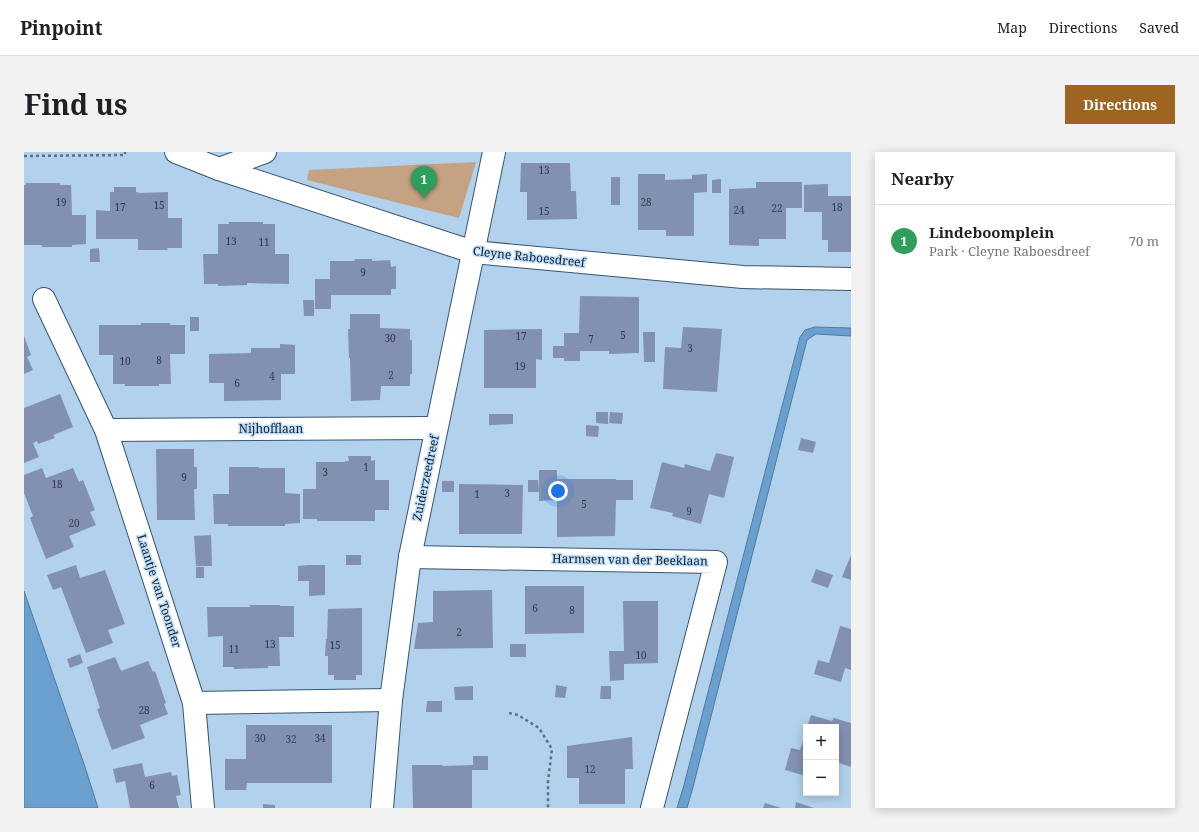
<!DOCTYPE html>
<html lang="en">
<head>
<meta charset="utf-8">
<style>
	body { margin:0; font-family:"Noto Serif",serif; background:#f2f2f2; color:#202124 }
	.controls { position:absolute; right:12px; bottom:12px; display:grid; overflow:hidden; border-radius:0px; box-shadow:0 2px 10px #0003 }
	.controls button { width:36px; height:36px; display:grid; place-items:center; padding:0; border:0; border-bottom:1px solid #e0e0e0; background:#fff; color:#202124; font:20px sans-serif }
	.you { position:absolute; left:534px; top:339px; width:14px; height:14px; margin:-10px; border:3px solid #fff; border-radius:50%; background:#1a73e8; box-shadow:0 0 0 6px #1a73e833 }
	.badge { display:grid; place-items:center; width:26px; height:26px; border-radius:50%; background:#9d6422; color:#fff; font-size:13px; font-weight:700 }
	.pin { position:absolute; translate:-50% -33px; filter:drop-shadow(0 1px 2px #0008) }
	.pin::after { content:''; position:absolute; top:21px; width:14px; height:12px; background:inherit; clip-path:polygon(0 0,100% 0,50% 100%) }
	.list { margin:0; padding:0; list-style:none }
	h2 { display:flex; justify-content:space-between; align-items:center; height:52px; margin:0; padding:0 16px; font-size:17px }
	h2 small { font-size:13px; font-weight:400; color:#757577 }
	.list li { display:grid; grid-template-columns:26px 1fr auto; gap:12px; align-items:center; box-sizing:border-box; height:72px; padding:0 16px; border-top:1px solid #e0e0e0 }
	.list b { display:block; font-size:15px; white-space:nowrap }
	.list p { margin:0; font-size:13px; white-space:nowrap; color:#757577 }
	.list em { font-size:13px; font-style:normal; color:#757577 }
	.map { position:relative; flex:none; width:827px; height:656px; overflow:hidden; border-radius:0px }
	header { display:flex; align-items:center; gap:24px; box-sizing:border-box; height:56px; padding:0 20px; background:#fff; border-bottom:1px solid #e0e0e0 }
	header strong { font-size:19px }
	nav { display:flex; gap:22px; margin-inline-start:auto; font-size:14px }
	.intro { display:flex; align-items:center; justify-content:space-between; box-sizing:border-box; height:96px; padding:0 24px }
	h1 { margin:0; font-size:28px }
	.button { padding:10px 18px; border-radius:0px; background:#9d6422; color:#fff; font-size:14px; font-weight:700 }
	main { display:flex; gap:24px; padding:0 24px }
	aside { flex:1; background:#fff; border-radius:0px; box-shadow:0 2px 10px #0003 }
	.map>svg:first-child { display:block }
	.green { fill:#c5a281 }
	.water { fill:#69a0d0; stroke:#507a9e }
	.building { fill:#8291b1 }
	.lines { fill:none; stroke-linecap:round; stroke-linejoin:round }
	.street-casing { stroke:#39556d; stroke-width:24 }
	.path { stroke:#5c7183; stroke-width:2.5; stroke-dasharray:3 3; stroke-linecap:butt }
	.street { stroke:#fff; stroke-width:22 }
	.labels { text-anchor:middle; stroke-width:3; stroke-linejoin:round; paint-order:stroke }
	.number-label { font-size:10px; fill:#303c4c }
	.street-label { font-size:12px; fill:#14202a; stroke:#bfdefb }
</style>
</head>
<body>
<header>
<strong>Pinpoint</strong>
<nav><a>Map</a><a>Directions</a><a>Saved</a></nav>
</header>
<div class="intro"><h1>Find us</h1><a class="button">Directions</a></div>
<main>
<div class="map">
<svg width="827" height="656" viewBox="0 0 827 656">
	<rect width="100%" height="100%" fill="#b2d1ed"/>
	<polygon class="green" points="452,10 435,66 283,28 285,18"/>
	<g class="water">
		<polygon points="791,175 827,176 827,184 792,182 783,188 669,635 663,656 653,656 660,633 776,185 781,178"/>
		<polygon points="0,439 61,615 74,656 0,656"/>
	</g>
	<g class="building">
		<polygon points="497,11 546,11 547,39 552,39 553,67 503,68 503,40 496,40"/>
		<polygon points="614,22 641,22 641,28 668,27 668,23 683,22 683,40 670,41 670,84 642,84 642,78 614,78"/>
		<rect x="587" y="25" width="9" height="28"/>
		<polygon points="697,27 697,41 688,41 688,28"/>
		<polygon points="732,30 778,30 778,56 762,56 762,87 735,87 735,94 705,93 705,37 732,36"/>
		<polygon points="2,31 36,31 36,33 47,33 48,63 62,63 62,92 48,93 48,95 18,95 18,93 0,93 0,33 2,33"/>
		<polygon points="804,32 804,44 827,44 827,100 804,100 804,88 798,88 798,60 780,60 780,33"/>
		<polygon points="90,35 112,35 112,40 116,41 144,40 144,66 158,66 158,96 143,96 144,98 114,98 114,87 72,87 72,58 86,59 86,40 90,40"/>
		<polygon points="205,70 239,70 239,72 251,72 251,102 265,102 265,132 223,131 223,133 194,134 194,132 180,132 179,102 194,102 194,72 205,72"/>
		<polygon points="75,96 76,110 66,110 66,97"/>
		<polygon points="331,107 348,107 348,109 366,108 367,115 372,114 372,137 367,137 367,143 307,143 307,157 291,157 291,127 306,127 306,109 330,109"/>
		<polygon points="556,144 615,145 615,201 585,202 585,199 556,199 556,209 540,209 540,206 529,206 529,194 540,194 540,181 555,181"/>
		<polygon points="279,148 290,148 290,164 280,164"/>
		<polygon points="326,162 356,162 356,176 386,177 386,188 388,188 388,222 386,222 386,234 357,234 356,248 327,249 326,206 325,206 324,177 326,177"/>
		<rect x="166" y="165" width="9" height="14"/>
		<polygon points="117,171 146,171 146,173 161,173 161,202 146,202 147,232 135,232 135,234 101,234 101,232 89,232 89,203 75,203 75,173 117,173"/>
		<polygon points="659,175 698,177 693,240 639,237 641,195 657,196"/>
		<polygon points="518,177 518,208 512,207 512,236 460,236 460,178"/>
		<polygon points="619,180 631,180 631,210 620,210"/>
		<polygon points="0,184 7,203 3,205 9,218 0,222"/>
		<polygon points="256,192 271,193 271,222 257,222 257,248 200,249 200,231 185,231 185,202 227,201 227,196 256,196"/>
		<polygon points="36,242 49,275 29,283 31,286 14,292 13,289 9,291 15,305 0,311 0,256"/>
		<polygon points="572,260 584,260 584,272 572,271"/>
		<polygon points="586,260 599,261 598,272 585,271"/>
		<polygon points="465,262 489,262 489,272 465,273"/>
		<polygon points="562,273 575,274 574,285 562,284"/>
		<polygon points="777,286 792,290 789,301 774,298"/>
		<polygon points="132,297 170,297 170,315 173,315 173,337 170,337 171,368 133,368"/>
		<polygon points="692,301 710,305 700,346 685,342 677,372 648,364 649,361 626,356 638,310 660,316 661,312 686,319"/>
		<polygon points="324,304 347,304 347,309 351,308 351,328 365,328 365,358 351,358 351,369 293,369 293,367 279,367 279,337 292,337 292,310 321,310 321,309 325,309"/>
		<polygon points="205,315 235,315 235,316 261,316 261,341 276,342 276,371 261,372 261,374 204,374 204,372 190,372 189,342 205,342"/>
		<polygon points="18,316 22,326 49,316 55,330 59,328 71,358 66,360 72,373 45,384 50,395 22,407 6,366 9,364 0,341 0,323"/>
		<polygon points="515,318 533,318 533,327 592,327 592,328 609,328 609,348 592,348 591,384 533,385 533,348 515,349"/>
		<polygon points="504,328 514,328 515,340 504,340"/>
		<rect x="418" y="329" width="12" height="11"/>
		<polygon points="435,332 499,333 498,382 435,382"/>
		<polygon points="187,383 188,414 172,414 170,384"/>
		<rect x="322" y="403" width="15" height="10"/>
		<polygon points="827,403 827,428 818,425"/>
		<polygon points="52,413 56,426 81,418 101,472 84,478 89,491 62,501 37,435 29,438 23,423"/>
		<polygon points="285,413 301,413 301,443 285,444 285,429 274,429 274,414"/>
		<rect x="172" y="415" width="8" height="11"/>
		<polygon points="792,417 809,423 804,436 787,430"/>
		<polygon points="501,434 560,434 560,481 501,482"/>
		<polygon points="468,438 469,496 390,497 394,471 409,470 409,439"/>
		<polygon points="599,449 634,449 634,511 600,512 600,528 586,529 585,499 600,499"/>
		<polygon points="226,453 256,453 256,454 270,454 270,485 255,485 256,514 244,514 244,516 210,517 210,515 199,515 199,484 184,485 183,455 226,455"/>
		<polygon points="338,456 338,523 332,523 332,528 310,528 310,523 304,523 304,504 301,504 302,487 303,487 304,457"/>
		<polygon points="816,474 827,477 827,518 821,516 817,530 790,522 794,508 805,511"/>
		<rect x="486" y="492" width="16" height="13"/>
		<polygon points="56,502 59,511 46,516 43,507"/>
		<polygon points="91,505 97,519 124,509 129,520 131,519 142,551 140,552 144,562 116,573 121,586 88,598 73,557 76,556 63,515"/>
		<polygon points="532,533 543,535 541,546 531,545"/>
		<polygon points="449,534 449,548 431,548 430,535"/>
		<polygon points="577,534 587,534 587,547 576,547"/>
		<polygon points="403,549 418,549 418,560 402,560"/>
		<polygon points="787,563 808,569 810,566 827,571 827,615 812,610 812,575 783,575"/>
		<polygon points="222,573 308,573 308,631 223,631 222,638 201,638 201,607 222,607"/>
		<polygon points="782,580 782,624 761,618 767,596 776,598"/>
		<polygon points="608,585 609,617 601,617 601,652 555,652 555,626 543,626 543,594"/>
		<polygon points="449,604 464,604 464,618 448,618 448,656 389,656 388,613 418,613 419,614 449,613"/>
		<polygon points="118,611 121,625 147,620 148,624 153,623 157,643 152,644 155,656 106,656 101,629 92,631 89,617"/>
		<polygon points="772,650 790,656 771,656"/>
		<polygon points="741,651 757,656 739,656"/>
		<polygon points="239,652 251,653 251,656 239,656"/>
	</g>
	<g class="lines">
		<g class="street-casing">
			<g id="street">
				<polyline points="152,0 195,17 449,100 719,125 827,127"/>
				<polyline points="195,17 241,0"/>
				<polyline points="20,147 82,278 170,551 367,548"/>
				<polyline points="82,278 412,276"/>
				<polyline points="386,405 692,410 628,656"/>
				<polyline points="170,551 179,656"/>
				<polyline points="358,656 367,548 386,405 470,0"/>
			</g>
		</g>
		<g class="path">
			<polyline points="0,4 101,3 101,0"/>
			<polyline points="485,561 494,563 515,576 528,597 524,629 524,656"/>
		</g>
		<use href="#street" class="street"/>
	</g>
	<g class="labels">
		<g class="number-label">
			<text x="520" y="22">13</text>
			<text x="37" y="54">19</text>
			<text x="622" y="54">28</text>
			<text x="135" y="57">15</text>
			<text x="96" y="59">17</text>
			<text x="813" y="59">18</text>
			<text x="753" y="60">22</text>
			<text x="715" y="62">24</text>
			<text x="520" y="63">15</text>
			<text x="207" y="93">13</text>
			<text x="240" y="94">11</text>
			<text x="339" y="124">9</text>
			<text x="599" y="187">5</text>
			<text x="497" y="188">17</text>
			<text x="366" y="190">30</text>
			<text x="567" y="191">7</text>
			<text x="666" y="200">3</text>
			<text x="135" y="212">8</text>
			<text x="101" y="213">10</text>
			<text x="496" y="218">19</text>
			<text x="367" y="227">2</text>
			<text x="248" y="228">4</text>
			<text x="213" y="235">6</text>
			<text x="342" y="319">1</text>
			<text x="301" y="324">3</text>
			<text x="160" y="329">9</text>
			<text x="33" y="336">18</text>
			<text x="483" y="345">3</text>
			<text x="453" y="346">1</text>
			<text x="560" y="356">5</text>
			<text x="665" y="363">9</text>
			<text x="50" y="375">20</text>
			<text x="511" y="460">6</text>
			<text x="548" y="462">8</text>
			<text x="435" y="484">2</text>
			<text x="246" y="496">13</text>
			<text x="311" y="497">15</text>
			<text x="210" y="501">11</text>
			<text x="617" y="507">10</text>
			<text x="120" y="562">28</text>
			<text x="236" y="590">30</text>
			<text x="296" y="590">34</text>
			<text x="267" y="591">32</text>
			<text x="566" y="621">12</text>
			<text x="128" y="637">6</text>
		</g>
		<g class="street-label">
			<text transform="translate(505 105) rotate(6)" y="4">Cleyne Raboesdreef</text>
			<text x="247" y="281">Nijhofflaan</text>
			<text transform="translate(402 326) rotate(-78)" y="4">Zuiderzeedreef</text>
			<text transform="translate(606 408) rotate(1)" y="4">Harmsen van der Beeklaan</text>
			<text transform="translate(135 439) rotate(72)" y="4">Laantje van Toonder</text>
		</g>
	</g>
</svg>
<div class="controls">
<button>+</button>
<button>−</button>
</div>
<div class="you"></div>
<div class="pin badge" style="left:400px;top:47px;background:#2e9e5b">1</div>
</div>
<aside>
<h2>Nearby<small></small></h2>
<ul class="list">
<li><span class="badge" style="background:#2e9e5b">1</span><div><b>Lindeboomplein</b><p>Park · Cleyne Raboesdreef</p></div><em>70 m</em></li>
</ul>
</aside>
</main>
</body>
</html>
